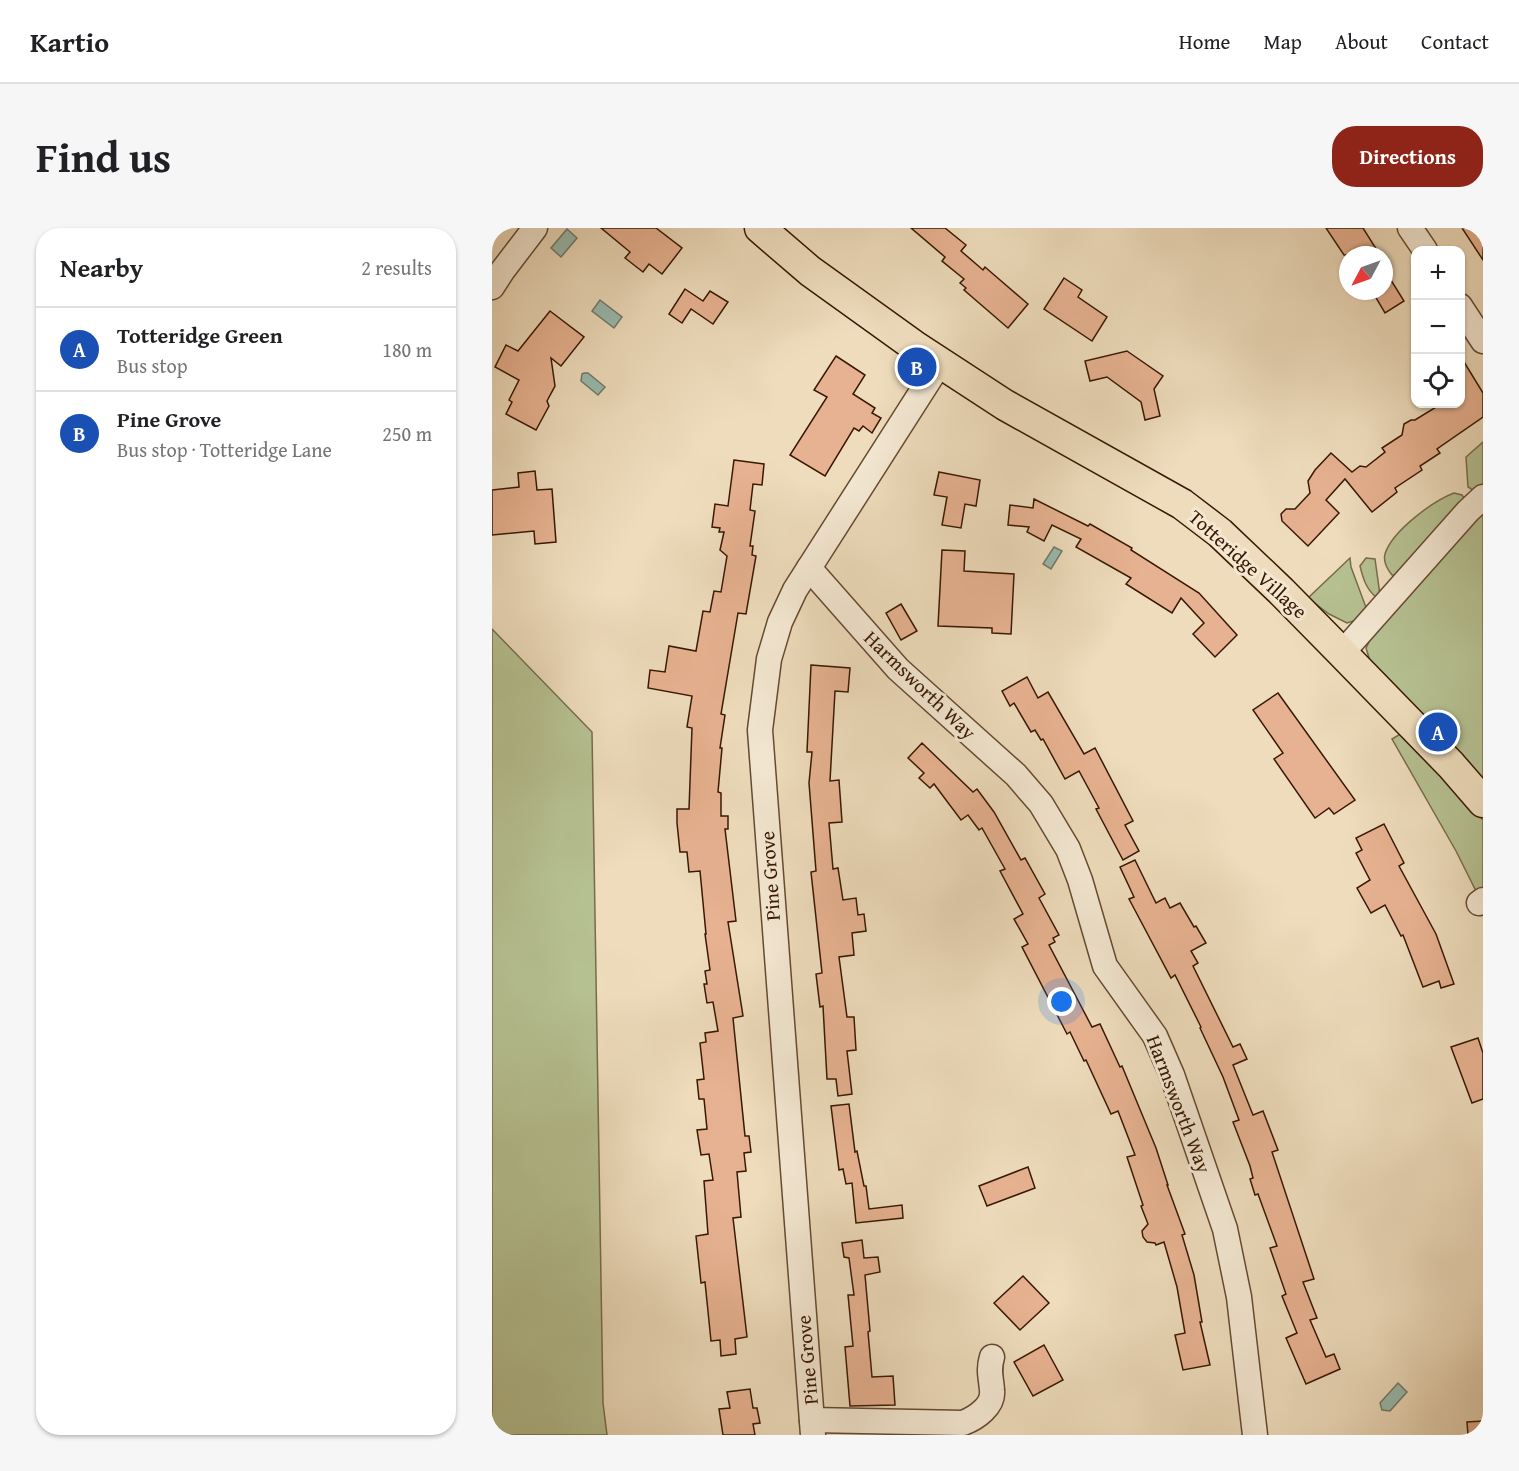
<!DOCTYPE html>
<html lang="en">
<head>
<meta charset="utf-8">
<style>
	body { margin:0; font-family:"Gentium Book Plus",serif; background:#f6f6f6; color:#202124 }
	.controls { position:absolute; right:18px; top:18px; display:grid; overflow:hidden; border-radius:12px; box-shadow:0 2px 4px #0004 }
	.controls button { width:54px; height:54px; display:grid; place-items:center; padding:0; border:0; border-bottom:2px solid #e0e0e0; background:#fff; color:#202124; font:30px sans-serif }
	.compass { position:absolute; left:847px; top:18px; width:54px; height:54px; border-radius:50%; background:#fff; box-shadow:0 2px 4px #0004; rotate:229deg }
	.you { position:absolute; left:570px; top:774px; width:21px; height:21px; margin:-15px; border:4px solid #fff; border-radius:50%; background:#1a73e8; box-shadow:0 0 0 9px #1a73e833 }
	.badge { display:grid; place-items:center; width:39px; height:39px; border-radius:50%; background:#8f2418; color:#fff; font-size:20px; font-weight:700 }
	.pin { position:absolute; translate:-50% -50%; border:3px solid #fff; box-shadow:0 2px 6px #0006 }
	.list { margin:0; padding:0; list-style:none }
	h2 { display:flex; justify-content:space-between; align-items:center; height:78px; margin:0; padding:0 24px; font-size:26px }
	h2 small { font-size:20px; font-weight:400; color:#757577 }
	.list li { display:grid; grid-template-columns:39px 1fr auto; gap:18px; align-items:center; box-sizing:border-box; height:84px; padding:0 24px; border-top:2px solid #e0e0e0 }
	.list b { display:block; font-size:22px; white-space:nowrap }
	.list p { margin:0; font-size:20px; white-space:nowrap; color:#757577 }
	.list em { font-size:20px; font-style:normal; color:#757577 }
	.icon { flex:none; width:33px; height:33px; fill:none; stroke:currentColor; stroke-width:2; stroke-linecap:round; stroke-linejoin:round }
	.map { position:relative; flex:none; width:991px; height:1207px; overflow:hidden; border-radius:24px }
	header { display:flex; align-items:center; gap:36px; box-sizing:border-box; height:84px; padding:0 30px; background:#fff; border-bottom:2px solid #e0e0e0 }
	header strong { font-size:28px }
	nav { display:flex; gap:33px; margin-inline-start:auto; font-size:21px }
	.intro { display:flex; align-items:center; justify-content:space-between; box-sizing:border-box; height:144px; padding:0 36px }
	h1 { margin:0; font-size:42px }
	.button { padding:15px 27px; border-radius:24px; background:#8f2418; color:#fff; font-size:21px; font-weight:700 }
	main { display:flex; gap:36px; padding:0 36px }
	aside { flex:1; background:#fff; border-radius:24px; box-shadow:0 2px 4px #0004 }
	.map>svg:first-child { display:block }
	.green { fill:#b6c192; stroke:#776c4a; stroke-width:1.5 }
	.water { fill:#99bcaf; stroke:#727a6a; stroke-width:1.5 }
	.building { fill:#e7b291; stroke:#381803; stroke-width:1.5 }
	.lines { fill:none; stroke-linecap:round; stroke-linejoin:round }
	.minor-casing { stroke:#664931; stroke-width:27 }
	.major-casing { stroke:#381803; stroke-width:33 }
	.minor { stroke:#f4e8d3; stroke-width:24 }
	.major { stroke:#eedcbc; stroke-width:30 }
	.labels { text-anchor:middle; stroke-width:6; stroke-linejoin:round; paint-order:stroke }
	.street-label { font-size:20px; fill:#381803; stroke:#f4e8d3 }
</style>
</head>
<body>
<header>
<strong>Kartio</strong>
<nav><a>Home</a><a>Map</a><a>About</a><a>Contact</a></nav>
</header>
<div class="intro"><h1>Find us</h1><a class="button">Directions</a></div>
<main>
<aside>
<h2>Nearby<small>2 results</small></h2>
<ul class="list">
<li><span class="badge" style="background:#1a4fb4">A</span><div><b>Totteridge Green</b><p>Bus stop</p></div><em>180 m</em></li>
<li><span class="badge" style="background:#1a4fb4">B</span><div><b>Pine Grove</b><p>Bus stop · Totteridge Lane</p></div><em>250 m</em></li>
</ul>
</aside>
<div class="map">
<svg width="991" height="1207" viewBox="0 0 991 1207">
	<rect width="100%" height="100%" fill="#eedcbc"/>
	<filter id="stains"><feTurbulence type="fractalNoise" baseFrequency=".00333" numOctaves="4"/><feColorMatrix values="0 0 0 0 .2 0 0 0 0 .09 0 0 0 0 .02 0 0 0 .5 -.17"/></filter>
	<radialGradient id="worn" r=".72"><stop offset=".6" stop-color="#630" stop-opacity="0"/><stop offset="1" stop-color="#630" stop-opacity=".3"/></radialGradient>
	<g class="green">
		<polygon points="991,214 991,260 981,262 976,259 974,229"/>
		<path d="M962,265L970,267L974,273L906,347H900C895,341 891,334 893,326C900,303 941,273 962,265Z"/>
		<polygon points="991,282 991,555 879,436 874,420 888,392"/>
		<polygon points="858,330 859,339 875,382 868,391 855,395 837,386 816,370"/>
		<path d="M874,330L883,331L888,367L884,369C874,361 871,350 868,338Z"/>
		<polygon points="0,401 100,504 111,1175 115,1207 0,1207"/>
		<polygon points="910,505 991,592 991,663 985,665 964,623 900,511"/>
	</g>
	<g class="water">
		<polygon points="75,1 85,10 69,29 59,20"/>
		<polygon points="108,72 130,89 122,100 100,83"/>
		<polygon points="92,145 96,145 113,159 106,167 89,153 90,146"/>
		<polygon points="562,319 570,323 559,341 551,336"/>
		<polygon points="906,1155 915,1164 898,1183 890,1182 888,1175"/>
	</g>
	<g class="building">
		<polygon points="109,0 164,0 190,20 170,46 157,36 151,44 133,30 138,24"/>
		<polygon points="419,0 453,0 474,17 469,23 491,42 493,39 536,76 516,100 472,62 474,60 468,55 472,51 450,33 453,29"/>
		<polygon points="834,0 871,0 888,27 852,27"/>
		<polygon points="970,0 991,0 991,32"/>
		<polygon points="892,41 912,73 893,85 880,63 892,63"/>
		<polygon points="572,50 590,62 586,69 615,89 600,113 552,81"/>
		<polygon points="193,61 211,73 218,63 236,74 221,96 199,81 190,95 177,86"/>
		<polygon points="58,83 92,109 69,138 59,130 63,158 55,173 57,178 44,202 14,186 20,174 17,172 27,152 3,139 14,117 26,123"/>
		<polygon points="635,123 671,148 662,161 668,188 653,192 649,174 615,149 598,153 593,133"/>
		<polygon points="344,128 373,147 361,166 383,180 380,185 389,190 380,205 371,198 367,203 362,200 333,248 298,227 335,169 322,162"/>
		<polygon points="969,129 991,165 991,189 945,221 948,225 928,238 930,242 903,260 905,264 880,284 853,251 834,272 847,285 816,318 790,293 789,286 794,281 803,281 818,265 816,253 823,242 839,225 860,244 868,238 874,239 893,224 890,220 910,207 912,196 919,192 923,192 949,176 969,176"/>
		<polygon points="242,232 272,236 270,257 261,256 258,282 263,283 258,318 261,318 260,327 264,328 254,386 246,385 229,486 233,487 228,520 230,520 226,564 229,565 229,588 236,588 236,601 233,601 244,693 236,694 251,788 241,790 253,908 257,908 259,924 252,925 254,943 245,944 249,989 241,990 255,1109 243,1111 244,1126 229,1128 228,1112 219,1113 213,1054 209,1055 204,1008 216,1006 212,953 221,952 217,926 209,927 205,902 215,901 212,871 207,871 205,852 212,851 208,815 214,814 213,805 226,803 221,774 215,775 212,756 215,756 213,743 218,742 213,706 214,706 208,643 197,644 195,624 188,624 185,595 185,581 197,581 200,500 195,499 200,468 156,460 158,442 173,444 177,418 204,423 211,383 218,384 222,363 229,364 235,328 228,322 232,304 227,304 228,300 220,299 223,276 236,278"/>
		<polygon points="43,243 45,262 60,261 64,314 43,316 42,303 0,307 0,262 27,259 26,245"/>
		<polygon points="447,244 488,252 484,278 473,276 469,300 450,297 455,269 442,267"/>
		<polygon points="542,271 596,298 598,296 640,320 639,322 707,365 745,407 723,429 701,406 712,395 689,370 680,385 634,356 639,350 584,319 589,311 560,297 552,313 535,304 537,299 516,297 518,277 541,280"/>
		<polygon points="450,322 473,323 472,343 522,346 519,406 500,405 500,400 446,398"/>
		<polygon points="409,376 425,403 409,412 394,385"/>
		<polygon points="319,437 358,440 356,464 343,463 338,553 347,552 350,594 337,595 341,641 346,640 351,672 364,670 366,687 372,686 374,703 360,705 362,727 347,729 355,789 362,789 364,822 355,823 360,866 346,868 344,851 335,851 331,778 328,779 324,746 330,745 319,644 324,643 317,555 320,524 315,524"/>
		<polygon points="535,449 546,470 556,464 592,526 603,520 641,593 633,597 647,623 631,632 604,581 607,580 587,543 573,551 551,511 549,512 543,502 539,504 522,475 518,478 510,463"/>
		<polygon points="786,465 863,572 842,586 837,580 823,590 782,531 791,525 761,482"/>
		<polygon points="430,515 481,564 485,561 502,584 529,632 533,630 553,666 547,670 567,707 561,710 563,714 557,717 600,799 608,796 628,839 630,838 664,920 676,957 675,957 693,1006 690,1007 702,1047 710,1094 708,1094 718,1137 691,1142 683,1107 693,1105 685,1059 672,1014 664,1017 663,1015 655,1014 651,1009 650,1003 656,996 649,978 651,977 635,929 643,927 626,883 619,886 594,832 592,833 578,804 575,806 530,719 536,716 522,691 531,686 508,643 513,641 490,600 487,602 476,587 469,592 442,556 438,560 427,550 432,545 416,530"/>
		<polygon points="892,596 912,635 907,638 944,706 962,756 949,760 947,753 931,759 911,707 909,708 893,677 879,685 865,660 878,652 864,625 870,622 864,610"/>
		<polygon points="643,632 664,675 673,670 678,680 688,675 702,699 704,698 714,715 699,723 706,735 701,738 741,819 748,816 755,831 741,837 761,887 771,883 786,922 780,924 822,1051 811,1054 825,1090 818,1092 834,1129 842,1126 848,1141 814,1156 794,1110 805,1105 790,1068 794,1066 778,1020 785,1018 766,966 763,967 758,951 761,950 758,938 741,894 747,892 731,849 708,800 709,799 683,747 679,750 637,671 642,669 628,639"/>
		<polygon points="986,810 991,825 991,871 980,875 959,819"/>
		<polygon points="357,876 363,924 365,923 372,958 374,958 377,981 410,977 411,990 364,995 360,955 354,956 351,941 347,942 339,878"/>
		<polygon points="536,939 543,960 495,978 487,958"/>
		<polygon points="370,1012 372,1030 386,1029 388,1044 373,1047 378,1103 376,1104 380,1149 401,1148 403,1177 358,1178 353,1119 361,1118 356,1067 362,1067 357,1030 352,1029 350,1015"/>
		<polygon points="531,1048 557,1075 528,1102 502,1075"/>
		<polygon points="552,1117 571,1152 541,1168 522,1134"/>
		<polygon points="258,1161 261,1180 265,1180 268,1195 261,1196 263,1207 231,1207 227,1181 238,1180 235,1164"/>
		<polygon points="991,1193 991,1207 976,1207 975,1194"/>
	</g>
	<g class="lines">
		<g class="minor-casing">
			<g id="minor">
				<polyline points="918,0 933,22"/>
				<polyline points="0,59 11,42 43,0"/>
				<polyline points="968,78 991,113"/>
				<polyline points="317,340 406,441 524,547 549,576 576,621 588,652 613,738 663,808 680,847 733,1001 747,1069 763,1207"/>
				<polyline points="850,425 976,283 991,269"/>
				<polyline points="987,675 991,672"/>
				<path d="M320,1192L471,1195C484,1190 502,1178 500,1162C499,1149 496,1142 500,1129"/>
				<polyline points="321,1207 268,502 277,431 288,394 303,362 448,135"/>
			</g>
		</g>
		<g class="major-casing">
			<polyline id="major" points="268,0 318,43 421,117 513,177 690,276 728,305 789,363 850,425 959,537 991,574"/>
		</g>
		<use href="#minor" class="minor"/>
		<use href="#major" class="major"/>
	</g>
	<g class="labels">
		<g class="street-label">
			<text transform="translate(756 336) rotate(42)" y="7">Totteridge Village</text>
			<text transform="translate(428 457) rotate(44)" y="7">Harmsworth Way</text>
			<text transform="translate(278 648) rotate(-94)" y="7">Pine Grove</text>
			<text transform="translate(687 876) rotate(69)" y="7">Harmsworth Way</text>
			<text transform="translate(315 1132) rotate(-95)" y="7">Pine Grove</text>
		</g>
	</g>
	<rect width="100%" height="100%" filter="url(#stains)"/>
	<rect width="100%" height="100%" fill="url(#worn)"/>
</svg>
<div class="controls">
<button>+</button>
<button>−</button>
<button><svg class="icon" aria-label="locate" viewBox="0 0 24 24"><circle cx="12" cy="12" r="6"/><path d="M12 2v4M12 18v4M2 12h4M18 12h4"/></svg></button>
</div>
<svg class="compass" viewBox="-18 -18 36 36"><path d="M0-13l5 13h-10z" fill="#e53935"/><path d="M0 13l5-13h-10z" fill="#757577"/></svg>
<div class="you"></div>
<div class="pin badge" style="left:946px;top:504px;background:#1a4fb4">A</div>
<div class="pin badge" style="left:425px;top:139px;background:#1a4fb4">B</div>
</div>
</main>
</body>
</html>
